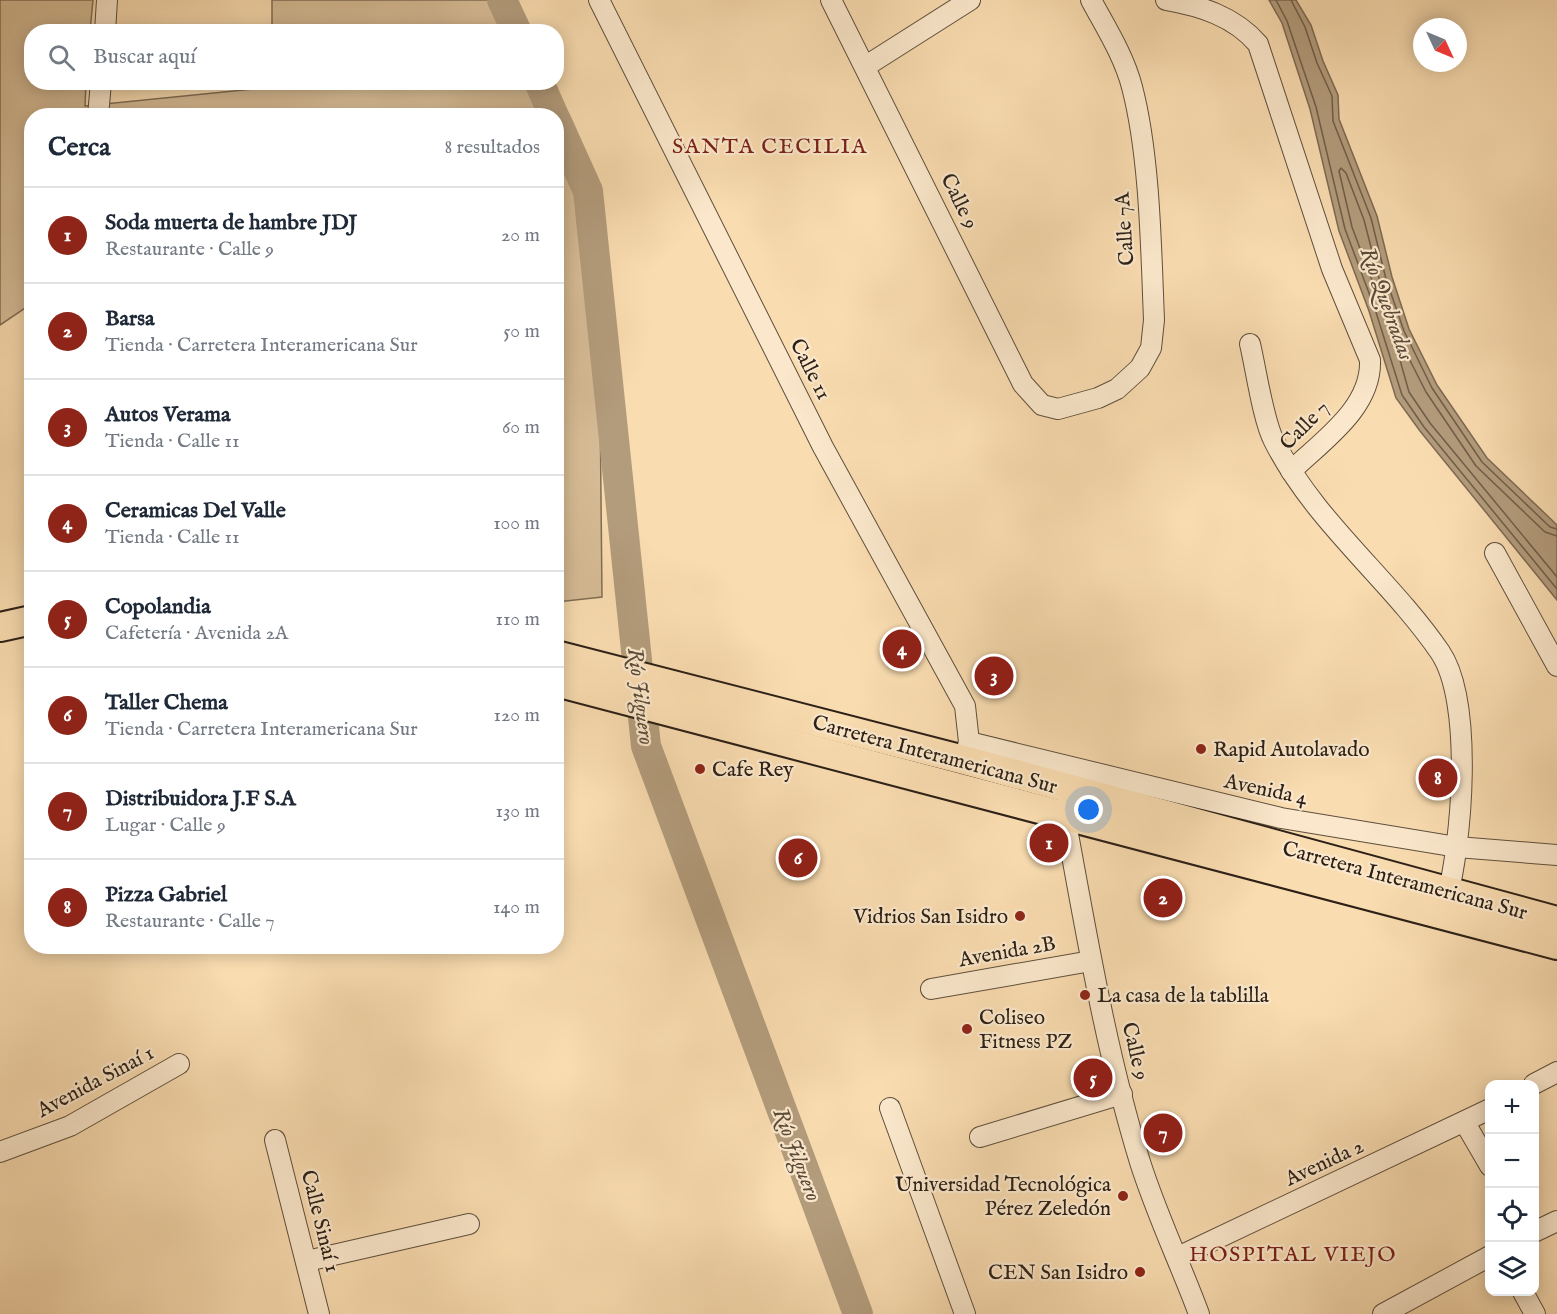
<!DOCTYPE html>
<html lang="es">
<head>
<meta charset="utf-8">
<style>
	body { margin:0; font-family:"IM FELL English",serif; background:#f6f6f7; color:#1f2937 }
	.controls { position:absolute; right:18px; bottom:18px; display:grid; overflow:hidden; border-radius:12px; box-shadow:0 3px 15px #0003 }
	.controls button { width:54px; height:54px; display:grid; place-items:center; padding:0; border:0; border-bottom:2px solid #e0e1e3; background:#fff; color:#1f2937; font:30px sans-serif }
	.compass { position:absolute; left:1413px; top:18px; width:54px; height:54px; border-radius:50%; background:#fff; box-shadow:0 3px 15px #0003; rotate:134deg }
	.you { position:absolute; left:1089px; top:810px; width:21px; height:21px; margin:-15px; border:4px solid #fff; border-radius:50%; background:#1a73e8; box-shadow:0 0 0 9px #1a73e833 }
	.badge { display:grid; place-items:center; width:39px; height:39px; border-radius:50%; background:#8f2418; color:#fff; font-size:20px; font-weight:700 }
	.pin { position:absolute; translate:-50% -50%; border:3px solid #fff; box-shadow:0 2px 6px #0006 }
	.list { margin:0; padding:0; list-style:none }
	h2 { display:flex; justify-content:space-between; align-items:center; height:78px; margin:0; padding:0 24px; font-size:26px }
	h2 small { font-size:20px; font-weight:400; color:#747a83 }
	.list li { display:grid; grid-template-columns:39px 1fr auto; gap:18px; align-items:center; box-sizing:border-box; height:96px; padding:0 24px; border-top:2px solid #e0e1e3 }
	.list b { display:block; font-size:22px; white-space:nowrap }
	.list p { margin:0; font-size:20px; white-space:nowrap; color:#747a83 }
	.list em { font-size:20px; font-style:normal; color:#747a83 }
	.icon { flex:none; width:33px; height:33px; fill:none; stroke:currentColor; stroke-width:2; stroke-linecap:round; stroke-linejoin:round }
	.map { position:relative; flex:none; width:1557px; height:1314px; overflow:hidden }
	.search { position:absolute; background:#fff; box-shadow:0 3px 15px #0003; left:24px; top:24px; width:540px; height:66px; display:flex; align-items:center; gap:15px; box-sizing:border-box; padding:0 21px; border-radius:24px; color:#747a83; font-size:22px }
	.panel { position:absolute; background:#fff; box-shadow:0 3px 15px #0003; left:24px; top:108px; width:540px; height:846px; border-radius:24px }
	.map>svg:first-child { display:block }
	.green { fill:#d6bc96; stroke:#816e56; stroke-width:1.5 }
	.water { fill:#b39c7c; stroke:#7d6a54; stroke-width:1.5 }
	.lines { fill:none; stroke-linecap:round; stroke-linejoin:round }
	.shore { stroke:#705e4a; stroke-width:1.5 }
	.river { stroke:#b39c7c; stroke-width:30 }
	.minor-casing { stroke:#5f4f3d; stroke-width:22 }
	.highway-casing { stroke:#2c2017; stroke-width:32 }
	.minor { stroke:#fbe8cc; stroke-width:20 }
	.highway { stroke:#f9dcb0; stroke-width:28 }
	.poi-dot { fill:#8f2418; stroke:#fbe8cc; stroke-width:2 }
	.labels { text-anchor:middle; stroke-width:4.5; stroke-linejoin:round; paint-order:stroke }
	.street-label { font-size:21px; fill:#2c2017; stroke:#fbe8cc }
	.poi-label { font-size:21px; fill:#2c2017; stroke:#fbe8cc; text-anchor:start }
	.neighbourhood-label { font-size:22px; letter-spacing:1.5px; fill:#7a1f14; stroke:#fbe8cc }
	.water-label { font-size:22px; font-style:italic; fill:#5b4b3a; stroke:#fbe8cc }
</style>
</head>
<body>
<div class="map">
<svg width="1557" height="1314" viewBox="0 0 1557 1314">
	<rect width="100%" height="100%" fill="#f9dcb0"/>
	<filter id="stains"><feTurbulence type="fractalNoise" baseFrequency=".00333" numOctaves="4"/><feColorMatrix values="0 0 0 0 .2 0 0 0 0 .09 0 0 0 0 .02 0 0 0 .5 -.17"/></filter>
	<radialGradient id="worn" r=".72"><stop offset=".6" stop-color="#630" stop-opacity="0"/><stop offset="1" stop-color="#630" stop-opacity=".3"/></radialGradient>
	<g class="green">
		<polygon points="0,0 93,0 90,31 32,32 32,82 86,83 85,106 273,87 273,83 539,82 554,115 32,116 31,304 0,325"/>
		<polygon points="272,0 502,0 517,31 272,31"/>
		<polygon points="557,120 588,191 599,296 602,597 557,602"/>
	</g>
	<polygon class="water" points="1269,0 1296,0 1311,25 1323,61 1338,95 1339,119 1377,216 1392,277 1409,329 1437,385 1487,458 1557,525 1557,600 1420,431 1396,398 1369,311 1339,231 1310,109 1282,23"/>
	<g class="lines">
		<g class="shore">
			<polyline points="1276,0 1287,21 1316,107 1345,229 1375,309 1402,395 1424,427 1557,589"/>
			<polyline points="1291,0 1305,27 1317,63 1332,96 1333,121 1371,218 1386,279 1404,331 1432,388 1482,462 1550,527 1557,529"/>
			<polygon points="1341,168 1346,173 1364,220 1382,290 1380,293 1376,291 1352,227 1339,171"/>
			<polyline points="1557,536 1545,532 1476,466 1426,392 1396,333 1392,332 1409,392 1430,423 1557,577"/>
		</g>
		<g class="river">
			<polyline points="502,0 517,32"/>
			<polyline points="539,82 554,116"/>
			<polyline points="556,120 588,191 646,746 858,1314"/>
		</g>
		<g class="minor-casing">
			<g id="minor">
				<polyline points="599,0 823,447 965,706 969,742 964,760"/>
				<path d="M831,0L1023,384L1042,405L1058,409L1098,398L1117,389L1140,368L1151,348L1154,320C1151,248 1150,156 1132,87C1124,56 1106,28 1091,0"/>
				<path d="M1166,0C1200,6 1234,16 1258,44L1332,269L1370,360C1372,408 1322,441 1291,471"/>
				<polyline points="105,32 107,0"/>
				<polyline points="866,66 970,0"/>
				<polyline points="98,116 101,82"/>
				<path d="M1250,344C1256,369 1263,420 1274,441C1315,522 1389,578 1440,652C1474,702 1462,844 1446,902"/>
				<polyline points="1495,553 1557,666"/>
				<polyline points="969,742 1281,818 1457,847 1557,855"/>
				<path d="M1068,805L1066,815L1068,834C1088,943 1107,1055 1140,1162C1156,1213 1180,1263 1199,1314"/>
				<polyline points="931,989 1091,961"/>
				<polyline points="1534,1084 1557,1072"/>
				<polyline points="890,1108 965,1314"/>
				<polyline points="1465,1123 1490,1166"/>
				<polyline points="980,1137 1122,1094"/>
				<polyline points="275,1140 319,1314"/>
				<polyline points="0,1152 70,1126 179,1064"/>
				<polyline points="1534,1232 1557,1221"/>
				<polyline points="1178,1257 1490,1109"/>
				<polyline points="307,1261 469,1224"/>
				<polyline points="1523,1292 1535,1314"/>
				<polyline points="1383,1314 1490,1256"/>
			</g>
		</g>
		<g class="highway-casing">
			<g id="highway">
				<polyline points="0,627 32,620"/>
				<polyline points="556,655 964,760 1557,921"/>
				<polyline points="556,682 1557,945"/>
			</g>
		</g>
		<use href="#minor" class="minor"/>
		<use href="#highway" class="highway"/>
	</g>
	<g class="poi-dot">
		<circle cx="1201" cy="749" r="6"/>
		<circle cx="700" cy="769" r="6"/>
		<circle cx="1020" cy="916" r="6"/>
		<circle cx="1085" cy="995" r="6"/>
		<circle cx="967" cy="1029" r="6"/>
		<circle cx="1123" cy="1196" r="6"/>
		<circle cx="1140" cy="1272" r="6"/>
	</g>
	<g class="labels">
		<g class="street-label">
			<text transform="translate(960 201) rotate(64)" y="7">Calle 9</text>
			<text transform="translate(1124 229) rotate(-94)" y="7">Calle 7A</text>
			<text transform="translate(811 369) rotate(63)" y="7">Calle 11</text>
			<text transform="translate(1304 425) rotate(-45)" y="7">Calle 7</text>
			<text transform="translate(935 754) rotate(15)" y="7">Carretera Interamericana Sur</text>
			<text transform="translate(1266 789) rotate(12)" y="7">Avenida 4</text>
			<text transform="translate(1405 880) rotate(15)" y="7">Carretera Interamericana Sur</text>
			<text transform="translate(1007 951) rotate(-10)" y="7">Avenida 2B</text>
			<text transform="translate(1136 1051) rotate(77)" y="7">Calle 9</text>
			<text transform="translate(95 1081) rotate(-28)" y="7">Avenida Sinaí 1</text>
			<text transform="translate(1324 1162) rotate(-25)" y="7">Avenida 2</text>
			<text transform="translate(321 1221) rotate(76)" y="7">Calle Sinaí 1</text>
		</g>
		<g class="poi-label">
			<text x="1213" y="756">Rapid Autolavado</text>
			<text x="712" y="776">Cafe Rey</text>
			<text x="1008" y="923" text-anchor="end">Vidrios San Isidro</text>
			<text x="1097" y="1002">La casa de la tablilla</text>
			<text x="979" y="1024">Coliseo<tspan x="979" dy="24">Fitness PZ</tspan></text>
			<text x="1111" y="1191" text-anchor="end">Universidad Tecnológica<tspan x="1111" dy="24">Pérez Zeledón</tspan></text>
			<text x="1128" y="1279" text-anchor="end">CEN San Isidro</text>
		</g>
		<g class="neighbourhood-label">
			<text x="770" y="153">SANTA CECILIA</text>
			<text x="1293" y="1261">HOSPITAL VIEJO</text>
		</g>
		<g class="water-label">
			<text transform="translate(1388 303) rotate(70)" y="8">Río Quebradas</text>
			<text transform="translate(642 696) rotate(83)" y="8">Río Jilguero</text>
			<text transform="translate(798 1154) rotate(69)" y="8">Río Jilguero</text>
		</g>
	</g>
	<rect width="100%" height="100%" filter="url(#stains)"/>
	<rect width="100%" height="100%" fill="url(#worn)"/>
</svg>
<div class="controls">
<button>+</button>
<button>−</button>
<button><svg class="icon" aria-label="locate" viewBox="0 0 24 24"><circle cx="12" cy="12" r="6"/><path d="M12 2v4M12 18v4M2 12h4M18 12h4"/></svg></button>
<button><svg class="icon" aria-label="layers" viewBox="0 0 24 24"><path d="M12 4l9 5-9 5-9-5zM3 14l9 5 9-5"/></svg></button>
</div>
<svg class="compass" viewBox="-18 -18 36 36"><path d="M0-13l5 13h-10z" fill="#e53935"/><path d="M0 13l5-13h-10z" fill="#747a83"/></svg>
<div class="you"></div>
<div class="pin badge" style="left:1049px;top:843px">1</div>
<div class="pin badge" style="left:1163px;top:898px">2</div>
<div class="pin badge" style="left:994px;top:676px">3</div>
<div class="pin badge" style="left:902px;top:649px">4</div>
<div class="pin badge" style="left:1093px;top:1078px">5</div>
<div class="pin badge" style="left:798px;top:858px">6</div>
<div class="pin badge" style="left:1163px;top:1133px">7</div>
<div class="pin badge" style="left:1438px;top:778px">8</div>
<div class="search"><svg class="icon" aria-label="search" viewBox="0 0 24 24"><circle cx="10" cy="10" r="6"/><path d="M15 15l6 6"/></svg>Buscar aquí</div>
<section class="panel">
<h2>Cerca<small>8 resultados</small></h2>
<ul class="list">
<li><span class="badge">1</span><div><b>Soda muerta de hambre JDJ</b><p>Restaurante · Calle 9</p></div><em>20 m</em></li>
<li><span class="badge">2</span><div><b>Barsa</b><p>Tienda · Carretera Interamericana Sur</p></div><em>50 m</em></li>
<li><span class="badge">3</span><div><b>Autos Verama</b><p>Tienda · Calle 11</p></div><em>60 m</em></li>
<li><span class="badge">4</span><div><b>Ceramicas Del Valle</b><p>Tienda · Calle 11</p></div><em>100 m</em></li>
<li><span class="badge">5</span><div><b>Copolandia</b><p>Cafetería · Avenida 2A</p></div><em>110 m</em></li>
<li><span class="badge">6</span><div><b>Taller Chema</b><p>Tienda · Carretera Interamericana Sur</p></div><em>120 m</em></li>
<li><span class="badge">7</span><div><b>Distribuidora J.F S.A</b><p>Lugar · Calle 9</p></div><em>130 m</em></li>
<li><span class="badge">8</span><div><b>Pizza Gabriel</b><p>Restaurante · Calle 7</p></div><em>140 m</em></li>
</ul>
</section>
</div>
</body>
</html>
